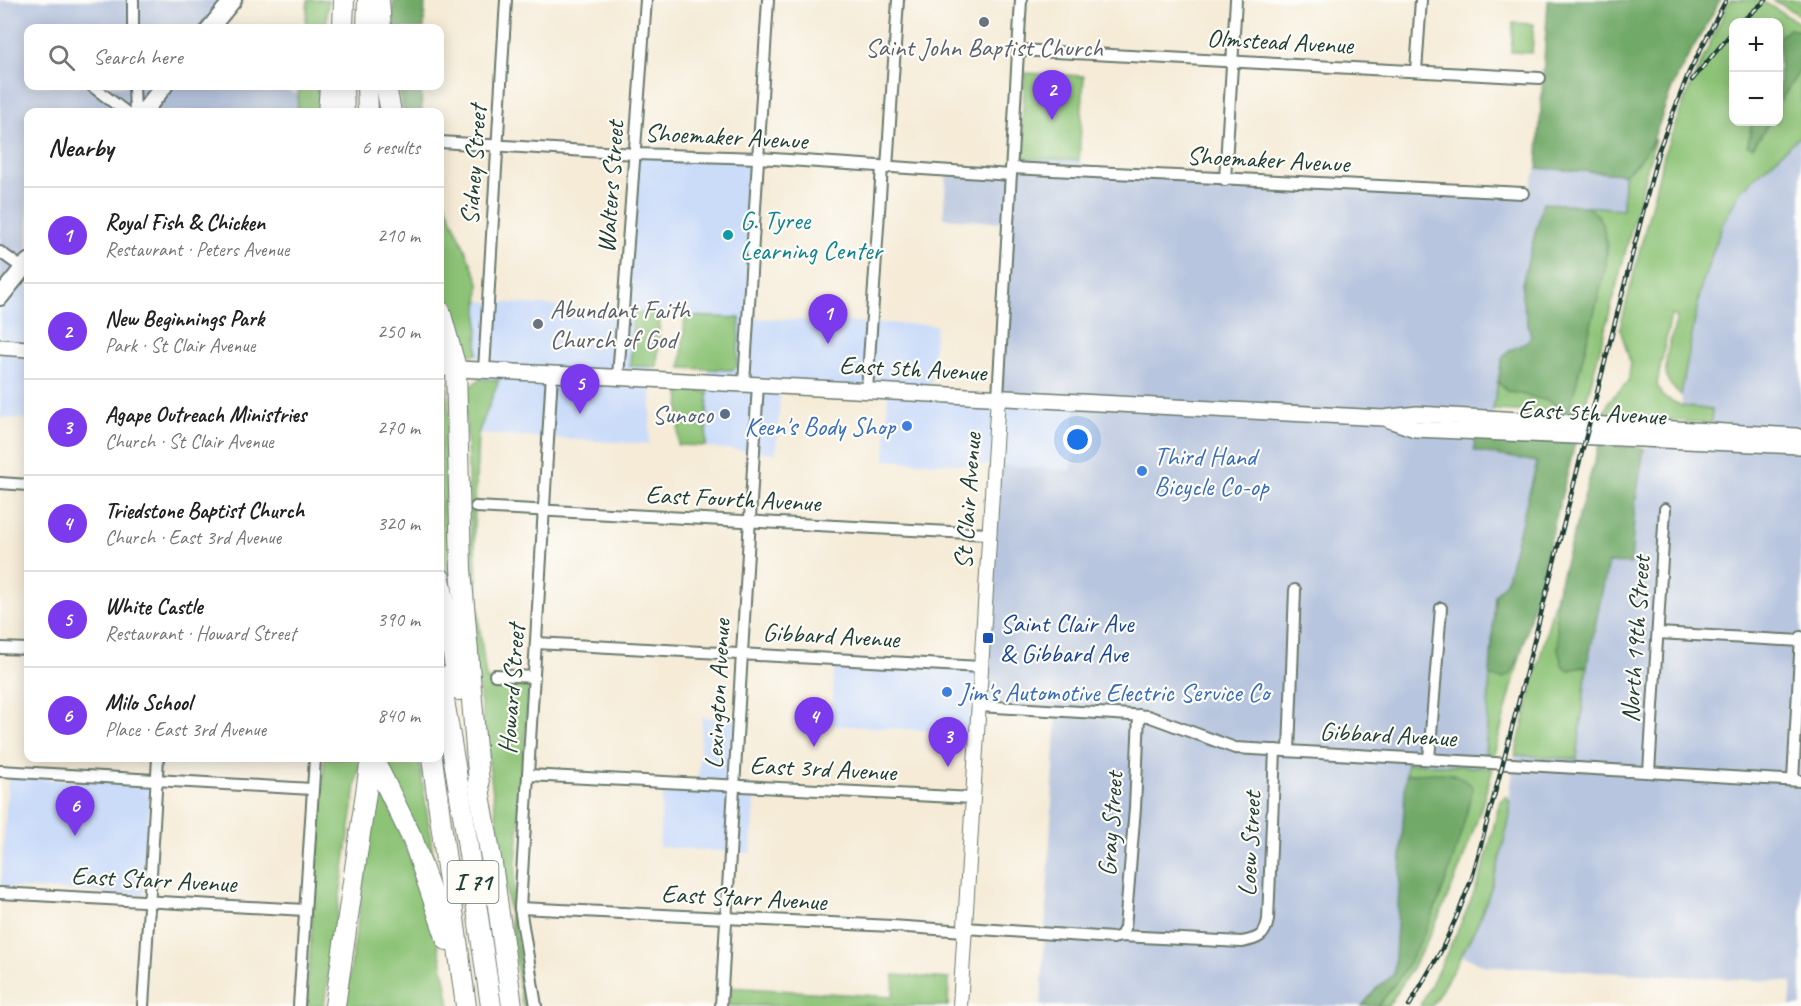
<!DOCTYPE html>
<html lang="en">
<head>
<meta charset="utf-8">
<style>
	body { margin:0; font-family:Caveat,sans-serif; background:#f2f2f2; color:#222 }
	.controls { position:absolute; right:18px; top:18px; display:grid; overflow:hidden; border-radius:12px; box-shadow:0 3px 15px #0003 }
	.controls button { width:54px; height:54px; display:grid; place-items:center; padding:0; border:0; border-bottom:2px solid #e0e0e0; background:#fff; color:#222; font:30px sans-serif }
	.you { position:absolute; left:1078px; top:440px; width:21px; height:21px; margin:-15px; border:4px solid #fff; border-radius:50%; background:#1a73e8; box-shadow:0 0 0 9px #1a73e833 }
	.badge { display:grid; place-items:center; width:39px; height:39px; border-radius:50%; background:#7c3aed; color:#fff; font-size:20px; font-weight:700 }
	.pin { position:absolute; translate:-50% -50px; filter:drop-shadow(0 2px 3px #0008) }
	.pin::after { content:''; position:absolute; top:32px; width:21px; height:18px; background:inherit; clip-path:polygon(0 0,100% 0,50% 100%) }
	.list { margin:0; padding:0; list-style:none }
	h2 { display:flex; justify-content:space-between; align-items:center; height:78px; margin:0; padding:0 24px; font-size:26px }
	h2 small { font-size:20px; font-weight:400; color:#767676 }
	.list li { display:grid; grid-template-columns:39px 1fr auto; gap:18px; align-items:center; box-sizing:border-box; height:96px; padding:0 24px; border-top:2px solid #e0e0e0 }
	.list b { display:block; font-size:22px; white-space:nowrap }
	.list p { margin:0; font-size:20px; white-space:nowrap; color:#767676 }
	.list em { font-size:20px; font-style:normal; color:#767676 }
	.icon { flex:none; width:33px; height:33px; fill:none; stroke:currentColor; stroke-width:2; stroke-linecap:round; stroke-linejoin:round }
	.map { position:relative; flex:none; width:1801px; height:1006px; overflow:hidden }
	.search { position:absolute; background:#fff; box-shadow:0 3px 15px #0003; left:24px; top:24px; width:420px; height:66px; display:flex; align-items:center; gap:15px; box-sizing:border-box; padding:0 21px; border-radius:12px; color:#767676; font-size:22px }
	.panel { position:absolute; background:#fff; box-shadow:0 3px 15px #0003; left:24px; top:108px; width:420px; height:654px; border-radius:12px }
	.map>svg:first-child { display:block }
	.built { fill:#cbdcf9 }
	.industrial { fill:#b7c5de }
	.green { fill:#8cc376; stroke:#568055; stroke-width:1.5 }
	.forest { fill:#71a967; stroke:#48734e; stroke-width:1.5 }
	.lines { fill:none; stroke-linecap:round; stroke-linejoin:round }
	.minor-casing { stroke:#6a7a6d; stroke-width:14 }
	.tertiary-casing { stroke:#6a7a6d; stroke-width:16 }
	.secondary-casing { stroke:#6a7a6d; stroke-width:18 }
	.primary-casing { stroke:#6a7a6d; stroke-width:20 }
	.motorway-casing { stroke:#6a7a6d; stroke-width:22 }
	.minor { stroke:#fff; stroke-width:10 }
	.tertiary { stroke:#fff; stroke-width:14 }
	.secondary { stroke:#fff; stroke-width:15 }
	.primary { stroke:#fff; stroke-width:16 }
	.motorway { stroke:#fff; stroke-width:20 }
	.rail-casing { stroke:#1f3d34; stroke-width:4.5 }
	.rail { stroke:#fdfcf7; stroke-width:2; stroke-dasharray:7; stroke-linecap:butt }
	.worship-dot { fill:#6b7280; stroke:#fdfcf7; stroke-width:2 }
	.culture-dot { fill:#0f9aa8; stroke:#fdfcf7; stroke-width:2 }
	.service-dot { fill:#5c6f8a; stroke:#fdfcf7; stroke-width:2 }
	.shop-dot { fill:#3f7fe0; stroke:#fdfcf7; stroke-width:2 }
	.transit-dot { fill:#1a4fb4; stroke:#fdfcf7; stroke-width:2 }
	.labels { text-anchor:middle; stroke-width:4.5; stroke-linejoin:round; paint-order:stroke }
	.shield { fill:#fdfcf7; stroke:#62766e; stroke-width:1.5 }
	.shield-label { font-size:24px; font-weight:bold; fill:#1f3d34 }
	.street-label { font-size:26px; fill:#1f3d34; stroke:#fdfcf7 }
	.worship-label { font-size:26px; fill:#5b616d; stroke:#fdfcf7 }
	.culture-label { font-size:26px; fill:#0d838f; stroke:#fdfcf7; text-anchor:start }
	.service-label { font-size:26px; fill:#4e5e75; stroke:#fdfcf7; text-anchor:end }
	.shop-label { font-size:26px; fill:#366cbe; stroke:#fdfcf7; text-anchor:start }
	.transit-label { font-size:26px; fill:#164399; stroke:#fdfcf7; text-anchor:start }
</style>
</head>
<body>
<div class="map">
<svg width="1801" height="1006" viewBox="0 0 1801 1006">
	<rect width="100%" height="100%" fill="#fdfcf7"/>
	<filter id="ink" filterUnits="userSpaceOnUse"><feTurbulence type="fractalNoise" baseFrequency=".0167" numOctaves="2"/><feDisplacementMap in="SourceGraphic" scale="12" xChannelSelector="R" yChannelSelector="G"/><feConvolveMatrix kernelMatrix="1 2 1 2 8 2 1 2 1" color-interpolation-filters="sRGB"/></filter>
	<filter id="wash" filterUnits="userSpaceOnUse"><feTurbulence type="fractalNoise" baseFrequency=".008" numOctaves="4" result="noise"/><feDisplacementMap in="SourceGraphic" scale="24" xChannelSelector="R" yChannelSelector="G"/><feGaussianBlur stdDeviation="1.35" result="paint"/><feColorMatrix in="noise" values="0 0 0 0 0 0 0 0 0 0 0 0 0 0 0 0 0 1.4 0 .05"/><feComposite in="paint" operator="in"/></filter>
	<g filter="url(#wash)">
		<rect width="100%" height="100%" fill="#f5ebd7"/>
		<g class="built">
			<polygon points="635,152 759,158 748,318 936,325 930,392 1075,402 1072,470 885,460 888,391 781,384 776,453 712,448 706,446 709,369 732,370 740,318 634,313 630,365 653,367 649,444 478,434 499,380 480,379 477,354 478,301 624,310"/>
			<polygon points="28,260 28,419 0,418 0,297"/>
			<polygon points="835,657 981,667 977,733 831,725"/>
			<polygon points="702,717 740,720 736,785 755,786 751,853 659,847 663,782 698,783"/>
			<polygon points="11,777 146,785 150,789 144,893 141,895 3,887 1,884 8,778"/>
		</g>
		<g class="industrial">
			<polygon points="0,0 245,0 223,28 28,28 28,86 272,86 298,94 297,112 28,112 28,260 0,297"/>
			<polygon points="1801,135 1801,1006 1790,1006 1792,982 1486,966 1461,955 1479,921 1491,888 1503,849 1509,817 1509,800 1515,755 1577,758 1587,666 1608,563 1631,563 1635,506 1644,448 1712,423 1712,410 1682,406 1681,395 1701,287 1722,225 1741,190"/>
			<polygon points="1020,158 1079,160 1085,169 1518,195 1529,188 1537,168 1624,174 1623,209 1543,204 1522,298 1531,337 1526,344 1508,350 1503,358 1488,437 1475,437 1474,451 1537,461 1506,582 1495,595 1485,768 1407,763 1394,974 1376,989 1362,1006 1041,1006 1057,709 979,705 992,465 1072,470 1075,403 995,396 1007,223 943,218 947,170 1009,172"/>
		</g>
		<g class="green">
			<polygon points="308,0 328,0 326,28 305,28"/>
			<path d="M1730,0H1760L1801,24V31L1789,29L1779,37L1778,22H1734V122H1752L1748,144L1760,138L1769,122H1778L1779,103L1801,68V135L1741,190L1722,225L1701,287L1681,395C1677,391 1670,386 1668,381C1661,362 1673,335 1677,317L1671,315L1657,384L1662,396L1682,406L1712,410V423L1603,417L1609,401L1629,381L1630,362L1620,328L1665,151L1689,89Z"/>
			<polygon points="1773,0 1801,0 1801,16"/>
			<polygon points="1513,23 1534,24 1532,53 1511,52"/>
			<polygon points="1025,73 1084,76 1079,160 1020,158"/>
			<polygon points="299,86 322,86 320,112 297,112"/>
			<polygon points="1655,139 1575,444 1560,442 1566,413 1493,410 1498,382 1507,391 1549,401 1567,412 1570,408 1606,266 1608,243 1598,215 1585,206 1623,209 1624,174 1637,164"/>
			<polygon points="440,191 479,282 477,354 473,355 461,351 455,345 440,285"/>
			<polygon points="633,313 660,314 657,367 630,366"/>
			<polygon points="685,316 740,318 737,366 732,370 681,368"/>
			<path d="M480,379L499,380L478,434L474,529L479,622L486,679L529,683L516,867C509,913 521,960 528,1006H522L475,660L465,390Z"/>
			<polygon points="440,380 447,381 463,677 440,540"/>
			<polygon points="680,390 708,392 706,446 678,445"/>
			<polygon points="1556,595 1558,649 1562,665 1569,670 1587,666 1577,759 1515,755"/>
			<polygon points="1521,653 1494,755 1485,755 1490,675 1502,679 1511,674"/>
			<polygon points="324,758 360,758 324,1006 306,1006"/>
			<polygon points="379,758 419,758 437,882"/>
			<path d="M1407,763L1493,768C1469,852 1438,933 1388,1006H1378L1405,969L1455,774H1406Z"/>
			<path d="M378,783C411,853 439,929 450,1006H345Z"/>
			<path d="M1506,796C1514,805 1509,821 1506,832C1500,862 1491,892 1479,920C1466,950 1448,978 1432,1006H1420C1443,961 1467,916 1483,868C1490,846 1494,823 1500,801Z"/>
			<polygon points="894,975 949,979 948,1006 729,1006 730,987 893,997"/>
		</g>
		<g class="forest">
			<polygon points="393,0 425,0 424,28 393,28"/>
			<path d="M1548,0H1720C1706,28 1688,54 1675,82C1657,120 1660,146 1624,174L1537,168Z"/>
			<polygon points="1789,29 1801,31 1801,68 1779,103 1779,37"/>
			<polygon points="398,86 421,86 422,112 403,112"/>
			<polygon points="1752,122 1769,122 1753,147 1748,145"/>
			<path d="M1543,203C1554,204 1576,203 1586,207C1608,216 1607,246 1606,266L1570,408L1567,412L1549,401L1507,391L1498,382C1500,374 1500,364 1503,357C1509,346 1523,348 1531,337L1522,298V283Z"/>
			<polygon points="1475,436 1575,444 1521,653 1511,674 1502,679 1490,675 1495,595 1506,582 1537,462 1474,451"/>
			<polygon points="1599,445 1644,448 1635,506 1631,564 1608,563 1587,666 1569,670 1562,665 1558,649 1556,595"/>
			<path d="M1406,774C1427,774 1461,767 1473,788C1458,849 1438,915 1405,969C1397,982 1387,994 1378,1006H1362L1376,989L1394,974Z"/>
		</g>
	</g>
	<g filter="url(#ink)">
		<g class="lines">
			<g class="minor-casing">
				<g id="minor">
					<polyline points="133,0 133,28"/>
					<polyline points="1018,50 1540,78"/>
					<polyline points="1416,71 1421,0"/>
					<polyline points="92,86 126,112"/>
					<polyline points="134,86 135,112"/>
					<polyline points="440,142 636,154 759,158 1011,175"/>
					<polyline points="887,168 898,0"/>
					<polyline points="1011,168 1523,193"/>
					<polyline points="1225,180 1236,0"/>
					<polyline points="0,252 24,269"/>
					<polyline points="484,370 506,0"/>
					<polyline points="618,377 646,0"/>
					<polyline points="744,384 768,0"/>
					<polyline points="867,390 882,167"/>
					<polyline points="998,397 1021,0"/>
					<polyline points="0,483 28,485"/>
					<polyline points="476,507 988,534"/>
					<polyline points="1658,633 1801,641"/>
					<polyline points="536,643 981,667"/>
					<polyline points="0,648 28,649"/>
					<polyline points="495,675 534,677"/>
					<polyline points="978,706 1148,716 1235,748 1801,781"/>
					<polyline points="1289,751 1295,590"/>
					<polyline points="1429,759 1441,608"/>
					<polyline points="0,771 312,789"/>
					<polyline points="1649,772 1665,509"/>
					<polyline points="528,775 973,798"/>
					<polyline points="1793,780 1801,637"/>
					<polyline points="0,893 305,910"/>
					<polyline points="520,908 892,926 965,931"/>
					<path d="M965,928L1113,938L1121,936L1242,942C1258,939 1265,936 1268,920L1275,750"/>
					<polyline points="1121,936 1125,928 1135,808 1139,715"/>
					<polyline points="143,1006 158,758"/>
					<polyline points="299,1006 315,758"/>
					<polyline points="536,1006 520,908 552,373"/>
					<polyline points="721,1006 758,384"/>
				</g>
			</g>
			<g class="tertiary-casing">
				<polyline id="tertiary" points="960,1006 998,397"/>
			</g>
			<g class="secondary-casing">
				<g id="secondary">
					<polyline points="0,347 28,349"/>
					<polyline points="440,368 1383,418 1417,414 1796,436 1801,438"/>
					<polyline points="1389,420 1415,429 1801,446"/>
				</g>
			</g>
			<g class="primary-casing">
				<g id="primary">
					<polyline points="210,28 233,0"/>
					<polyline points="143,112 164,86"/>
					<polyline points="0,297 28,262"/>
				</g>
			</g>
			<g class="motorway-casing">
				<g id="motorway">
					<polyline points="379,0 381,28"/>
					<polyline points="343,28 344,0"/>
					<polyline points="367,28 368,0"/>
					<polyline points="343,86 344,112"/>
					<polyline points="367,86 368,112"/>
					<polyline points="386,86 391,112"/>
					<polyline points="328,112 330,86"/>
					<polyline points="440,311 456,368 461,569 480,796"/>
					<polyline points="440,578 459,690"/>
					<polyline points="440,676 464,820 491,1006"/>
					<polyline points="373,758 413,840 447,940"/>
					<polyline points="432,758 466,1006"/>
					<polyline points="478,783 492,864 512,1006"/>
					<polyline points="335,1006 371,758"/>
				</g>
			</g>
			<use href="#minor" class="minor"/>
			<use href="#tertiary" class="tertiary"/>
			<use href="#secondary" class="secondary"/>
			<use href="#primary" class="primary"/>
			<use href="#motorway" class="motorway"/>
			<g class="rail-casing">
				<g id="rail">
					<polyline points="1741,22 1766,0"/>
					<polyline points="1692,80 1734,30"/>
					<polyline points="1656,157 1689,72 1726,0"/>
					<polyline points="1409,1006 1441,951 1457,916 1472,878 1503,763 1659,149"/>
				</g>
			</g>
			<use href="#rail" class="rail"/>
		</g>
	</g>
	<g class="worship-dot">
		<circle cx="984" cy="22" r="6"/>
		<circle cx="538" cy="324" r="6"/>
	</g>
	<circle class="culture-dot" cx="728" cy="235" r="6"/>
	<circle class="service-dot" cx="725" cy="414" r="6"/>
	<g class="shop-dot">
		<circle cx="907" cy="426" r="6"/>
		<circle cx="1142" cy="471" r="6"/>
		<circle cx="947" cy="692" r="6"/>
	</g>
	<rect class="transit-dot" x="982" y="632" width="12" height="12" rx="3"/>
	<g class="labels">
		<rect class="shield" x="447.5" y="861" width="51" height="42" rx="4.5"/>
		<g class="shield-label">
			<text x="473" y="890">I 71</text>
		</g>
		<g class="street-label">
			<text transform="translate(1280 41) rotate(3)" y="9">Olmstead Avenue</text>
			<text transform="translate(726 136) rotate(3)" y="9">Shoemaker Avenue</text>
			<text transform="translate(1268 159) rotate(3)" y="9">Shoemaker Avenue</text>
			<text transform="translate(473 165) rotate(-86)" y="9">Sidney Street</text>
			<text transform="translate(610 187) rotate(-86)" y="9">Walters Street</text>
			<text transform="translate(913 368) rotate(3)" y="9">East 5th Avenue</text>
			<text transform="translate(1592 412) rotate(3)" y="9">East 5th Avenue</text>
			<text transform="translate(733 498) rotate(3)" y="9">East Fourth Avenue</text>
			<text transform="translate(967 501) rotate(-86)" y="9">St Clair Avenue</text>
			<text transform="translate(831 635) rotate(3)" y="9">Gibbard Avenue</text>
			<text transform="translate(1635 639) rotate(-86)" y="9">North 19th Street</text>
			<text transform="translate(511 689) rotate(-86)" y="9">Howard Street</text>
			<text transform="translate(717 694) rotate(-87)" y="9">Lexington Avenue</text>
			<text transform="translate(1388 734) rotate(3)" y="9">Gibbard Avenue</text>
			<text transform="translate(823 768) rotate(3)" y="9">East 3rd Avenue</text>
			<text transform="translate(1110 824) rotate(-86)" y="9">Gray Street</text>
			<text transform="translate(1249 844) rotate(-87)" y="9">Loew Street</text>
			<text transform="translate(154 879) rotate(3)" y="9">East Starr Avenue</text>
			<text transform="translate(744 897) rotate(3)" y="9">East Starr Avenue</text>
		</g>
		<g class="worship-label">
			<text x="984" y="56">Saint John Baptist Church</text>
			<text x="550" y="318" text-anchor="start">Abundant Faith<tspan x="550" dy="30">Church of God</tspan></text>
		</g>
		<g class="culture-label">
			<text x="740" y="229">G. Tyree<tspan x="740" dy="30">Learning Center</tspan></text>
		</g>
		<g class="service-label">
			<text x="713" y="423">Sunoco</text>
		</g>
		<g class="shop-label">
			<text x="895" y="435" text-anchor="end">Keen's Body Shop</text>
			<text x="1154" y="465">Third Hand<tspan x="1154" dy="30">Bicycle Co-op</tspan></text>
			<text x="959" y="701">Jim's Automotive Electric Service Co</text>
		</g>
		<g class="transit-label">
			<text x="1000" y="632">Saint Clair Ave<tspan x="1000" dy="30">&amp; Gibbard Ave</tspan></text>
		</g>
	</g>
</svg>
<div class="controls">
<button>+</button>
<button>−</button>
</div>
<div class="you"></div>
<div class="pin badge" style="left:828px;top:344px">1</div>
<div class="pin badge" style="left:1052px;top:120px">2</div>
<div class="pin badge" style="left:948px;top:767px">3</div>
<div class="pin badge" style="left:814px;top:747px">4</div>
<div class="pin badge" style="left:580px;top:414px">5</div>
<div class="pin badge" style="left:75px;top:836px">6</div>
<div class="search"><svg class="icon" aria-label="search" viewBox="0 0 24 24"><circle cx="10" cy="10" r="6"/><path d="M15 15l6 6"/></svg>Search here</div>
<section class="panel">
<h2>Nearby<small>6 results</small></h2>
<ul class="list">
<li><span class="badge">1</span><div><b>Royal Fish &amp; Chicken</b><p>Restaurant · Peters Avenue</p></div><em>210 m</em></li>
<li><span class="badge">2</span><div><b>New Beginnings Park</b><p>Park · St Clair Avenue</p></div><em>250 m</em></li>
<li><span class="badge">3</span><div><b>Agape Outreach Ministries</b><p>Church · St Clair Avenue</p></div><em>270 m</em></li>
<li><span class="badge">4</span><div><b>Triedstone Baptist Church</b><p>Church · East 3rd Avenue</p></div><em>320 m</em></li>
<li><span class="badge">5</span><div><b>White Castle</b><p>Restaurant · Howard Street</p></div><em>390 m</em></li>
<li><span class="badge">6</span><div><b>Milo School</b><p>Place · East 3rd Avenue</p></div><em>840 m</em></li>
</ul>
</section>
</div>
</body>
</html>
